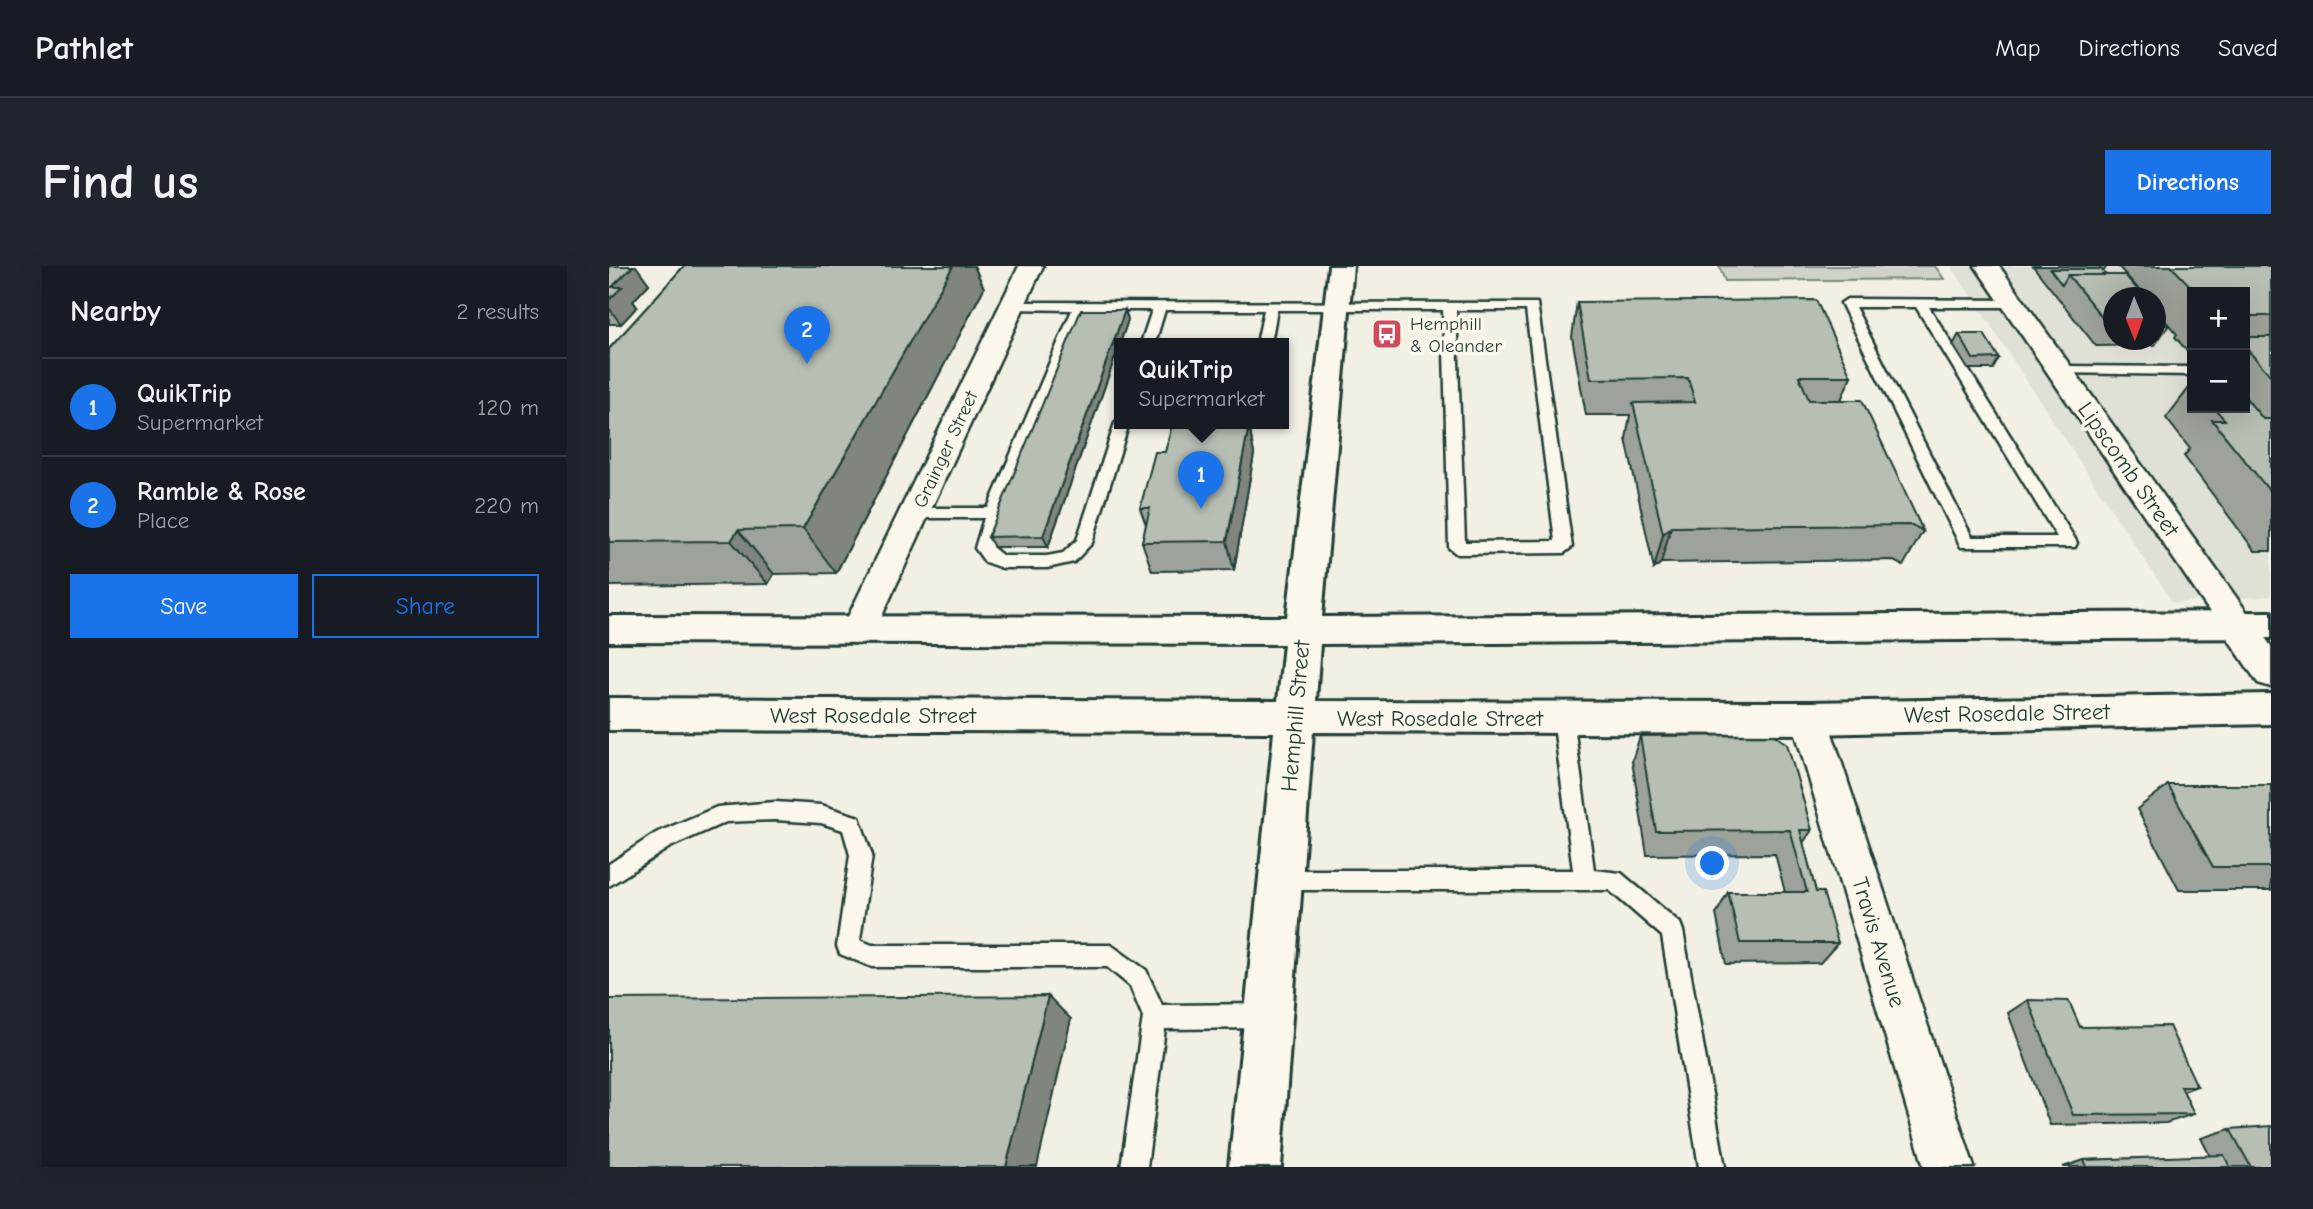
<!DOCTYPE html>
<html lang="en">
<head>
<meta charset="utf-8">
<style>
	body { margin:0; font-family:"Comic Neue",sans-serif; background:#20242c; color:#f1f3f6 }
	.controls { position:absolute; right:21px; top:21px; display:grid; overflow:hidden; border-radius:0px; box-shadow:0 7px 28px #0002 }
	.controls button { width:63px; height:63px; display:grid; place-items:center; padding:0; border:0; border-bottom:2px solid #363941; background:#171b24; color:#f1f3f6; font:35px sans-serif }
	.compass { position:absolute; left:1494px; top:21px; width:63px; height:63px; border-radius:50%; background:#171b24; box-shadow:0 7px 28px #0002; rotate:179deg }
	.you { position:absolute; left:1104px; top:598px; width:24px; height:24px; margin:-18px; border:5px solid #fff; border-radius:50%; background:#1a73e8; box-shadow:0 0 0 10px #1a73e833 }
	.badge { display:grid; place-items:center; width:46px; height:46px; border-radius:50%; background:#1a73e8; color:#fff; font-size:23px; font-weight:700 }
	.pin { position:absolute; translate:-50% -58px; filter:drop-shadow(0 2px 4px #0008) }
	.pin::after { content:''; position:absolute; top:37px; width:24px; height:21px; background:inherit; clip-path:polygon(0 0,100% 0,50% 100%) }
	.popup { position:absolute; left:505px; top:72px; width:175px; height:91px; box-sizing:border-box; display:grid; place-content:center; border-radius:0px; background:#171b24; filter:drop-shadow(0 2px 5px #0005); font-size:23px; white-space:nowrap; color:#9ea1a6 }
	.popup b { font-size:26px; color:#f1f3f6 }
	.popup::after { content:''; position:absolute; left:50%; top:100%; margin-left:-14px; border:14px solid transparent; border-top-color:#171b24 }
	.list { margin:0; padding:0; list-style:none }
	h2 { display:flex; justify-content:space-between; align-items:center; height:91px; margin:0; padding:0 28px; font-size:30px }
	h2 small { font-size:23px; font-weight:400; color:#9ea1a6 }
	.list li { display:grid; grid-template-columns:46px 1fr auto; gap:21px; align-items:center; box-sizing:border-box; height:98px; padding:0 28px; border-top:2px solid #363941 }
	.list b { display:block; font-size:26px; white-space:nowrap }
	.list p { margin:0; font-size:23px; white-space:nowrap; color:#9ea1a6 }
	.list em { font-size:23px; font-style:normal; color:#9ea1a6 }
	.actions { display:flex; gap:14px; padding:21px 28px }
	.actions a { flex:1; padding:16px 0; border:2px solid #1a73e8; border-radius:0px; text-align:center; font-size:24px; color:#1a73e8 }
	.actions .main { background:#1a73e8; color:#fff }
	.map { position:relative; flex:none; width:1662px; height:901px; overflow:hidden; border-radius:0px }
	header { display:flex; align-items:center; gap:42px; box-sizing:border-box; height:98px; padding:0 35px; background:#171b24; border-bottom:2px solid #363941 }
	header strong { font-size:33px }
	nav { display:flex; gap:38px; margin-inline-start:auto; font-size:24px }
	.intro { display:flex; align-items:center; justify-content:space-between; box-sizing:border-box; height:168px; padding:0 42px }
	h1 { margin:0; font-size:49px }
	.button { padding:18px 32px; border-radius:0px; background:#1a73e8; color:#fff; font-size:24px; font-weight:700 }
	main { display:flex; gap:42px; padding:0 42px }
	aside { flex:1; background:#171b24; border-radius:0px; box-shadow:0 7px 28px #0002 }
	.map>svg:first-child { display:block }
	.built { fill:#e0e1d6; fill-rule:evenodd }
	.green { fill:#cfd2c8; stroke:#77887e; stroke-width:2 }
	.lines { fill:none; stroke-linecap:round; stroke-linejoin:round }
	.lane-casing { stroke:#1f3d34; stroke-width:5 }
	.street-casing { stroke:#1f3d34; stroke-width:5 }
	.secondary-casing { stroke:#1f3d34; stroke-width:6 }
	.lane { fill:#fbf7ec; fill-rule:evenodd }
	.street { fill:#fbf7ec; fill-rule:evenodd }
	.secondary { fill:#fbf7ec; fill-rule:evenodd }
	.wall { fill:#9da39a; stroke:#1f3d34; stroke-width:2; fill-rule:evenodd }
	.shaded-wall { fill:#80857d; stroke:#1f3d34; stroke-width:2 }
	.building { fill:#b7beb3; stroke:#1f3d34; stroke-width:2 }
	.labels { text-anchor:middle; stroke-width:7; stroke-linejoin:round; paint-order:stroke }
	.far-poi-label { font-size:19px; fill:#1f3d34; stroke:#fbf7ec; text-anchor:start }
	.far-street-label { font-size:19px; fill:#1f3d34; stroke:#fbf7ec }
	.street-label { font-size:23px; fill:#1f3d34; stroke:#fbf7ec }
</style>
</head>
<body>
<header>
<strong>Pathlet</strong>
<nav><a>Map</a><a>Directions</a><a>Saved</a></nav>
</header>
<div class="intro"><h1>Find us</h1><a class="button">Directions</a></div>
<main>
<aside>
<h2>Nearby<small>2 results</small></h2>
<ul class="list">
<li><span class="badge">1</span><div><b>QuikTrip</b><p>Supermarket</p></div><em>120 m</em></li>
<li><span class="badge">2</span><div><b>Ramble &amp; Rose</b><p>Place</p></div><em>220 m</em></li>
</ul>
<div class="actions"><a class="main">Save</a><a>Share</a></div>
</aside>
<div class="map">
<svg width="1662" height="901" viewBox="0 0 1662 901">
	<rect width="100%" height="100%" fill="#f2f0e5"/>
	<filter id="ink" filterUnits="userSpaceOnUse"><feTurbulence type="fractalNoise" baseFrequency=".0143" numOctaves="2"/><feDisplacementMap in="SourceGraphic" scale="14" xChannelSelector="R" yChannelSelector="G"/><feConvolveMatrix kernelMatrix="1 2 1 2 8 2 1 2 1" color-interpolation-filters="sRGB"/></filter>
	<g filter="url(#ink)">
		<path class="built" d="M1342,0H1662V330L1564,337ZM1583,26H1636V142H1583ZM1504,32H1546V74H1504Z"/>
		<polygon class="green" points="1110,0 1326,0 1335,13 1116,15"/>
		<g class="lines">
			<g class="lane-casing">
				<g id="lane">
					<path d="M1238,33L1409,34V40L1404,41H1320L1466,273L1468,277L1466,281H1352L1232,37ZM1246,41H1307L1448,271H1363Z"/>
					<path d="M403,36L928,37L963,281L955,287L848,288L840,282L834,44H668L662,77H648L655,44H556L546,77H532L543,44H476L393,247L383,281L394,290H438L454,287L468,274L506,157L510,153V157H520L483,277L465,296L438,302H393L376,296L366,282L375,252H305L297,247L305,242H379L463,44L398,43V37ZM847,44H917L946,275L856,276Z"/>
					<polygon points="1451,100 1583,101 1583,109 1446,107 1444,104"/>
					<polygon points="954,444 961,446 964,452 985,604 1012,607 1071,657 1074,665 1116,901 1090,901 1053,670 1000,624 671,624 663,621 660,614 663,607 671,604 964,604 944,452 947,446"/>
					<polygon points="166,536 212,539 250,551 263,589 251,674 263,679 502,679 537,704 553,739 658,738 666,742 670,750 666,758 658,762 556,763 538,901 512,901 534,751 521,720 498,701 263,701 231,688 228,680 241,589 234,564 212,557 166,554 117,556 61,581 0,620 0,598 47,567 108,541"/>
				</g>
			</g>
			<g class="street-casing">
				<g id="street">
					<polygon points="410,0 434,0 266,365 261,374 249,378 237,374 232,365"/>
					<polygon points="1366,0 1390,0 1662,380 1662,421 1649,417"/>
					<polygon points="1200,437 1213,441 1218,452 1365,901 1315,901 1182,452 1187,441"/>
				</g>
			</g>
			<g class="secondary-casing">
				<polygon id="secondary" points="720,0 744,0 713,351 1662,346 1662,372 711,378 707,435 1200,436 1662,428 1662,458 1200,468 704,466 672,901 620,901 665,466 0,464 0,432 669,435 675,378 0,376 0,350 678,351"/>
			</g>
			<use href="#lane" class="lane"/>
			<use href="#street" class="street"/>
			<use href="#secondary" class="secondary"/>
		</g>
		<g class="wall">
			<polygon points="0,0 40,18 24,35 28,41 12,58 0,58"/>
			<polygon points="75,0 365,0 375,22 227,307 165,308 159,318 0,320 0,83"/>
			<path d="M1424,0H1498L1494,6L1497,9L1531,25L1509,0H1662V285H1646L1575,190L1581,183L1557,152L1583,118V142H1636V26H1583V86H1579L1566,71L1568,68L1560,59L1546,79L1487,80ZM1504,32H1546V74H1504Z"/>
			<polygon points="968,36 1242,110 1232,134 1314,265 1294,300 1283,294 1052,297 1045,303 1017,173 1021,149 977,149 963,71"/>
			<polygon points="516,44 519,54 511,77 510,77 510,80 439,281 385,281 379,271"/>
			<polygon points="1350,68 1390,92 1384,103 1359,103 1344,79"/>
			<polygon points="640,159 645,188 625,304 543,305 533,276 537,259 531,242 556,186"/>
			<polygon points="1031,470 1203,564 1194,577 1207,626 1229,677 1211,697 1117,698 1107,648 1119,626 1176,626 1166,588 1038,589 1023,495"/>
			<polygon points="1559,519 1662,519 1662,624 1570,624 1528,543"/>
			<polygon points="1419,734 1588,820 1574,825 1585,848 1557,857 1441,859 1399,747"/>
			<polygon points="1621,863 1662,901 1454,901 1475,894 1601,890 1592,872"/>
		</g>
		<g class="shaded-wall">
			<polygon points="24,0 27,0 40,18 24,35 28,41 12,58 0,42 0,34 3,21"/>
			<polygon points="344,0 365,0 375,22 227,307 194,263"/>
			<polygon points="516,44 519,54 511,77 510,77 510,80 439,281 434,270"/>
			<polygon points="640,159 645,188 625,304 618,275"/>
			<polygon points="1062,261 1052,297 1045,303 1054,268"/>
			<polygon points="129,264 165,308 159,318 122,275"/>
			<polygon points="439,730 462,753 428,901 397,901"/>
		</g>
		<g class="building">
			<polygon points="0,0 24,0 3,21 13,21 0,34"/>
			<polygon points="75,0 344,0 194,263 129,264 122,275 0,276 0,83"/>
			<polygon points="1562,0 1662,0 1662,50 1636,50 1636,26 1587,26"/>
			<polygon points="1441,3 1492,3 1497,9 1459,9 1453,19"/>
			<polygon points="1459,9 1516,9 1536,32 1504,32 1504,60 1500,60"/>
			<polygon points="1207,34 1242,110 1190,110 1200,134 1253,134 1314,265 1303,259 1062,261 1054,268 1024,137 1086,136 1079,112 982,113 968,36"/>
			<polygon points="1546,43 1560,59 1546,59"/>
			<polygon points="472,44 516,44 434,270 379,271"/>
			<polygon points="1350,68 1375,68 1390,92 1364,93"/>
			<polygon points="1636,71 1662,71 1662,110 1636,81"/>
			<polygon points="1636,131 1654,153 1662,153 1662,227 1603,154 1616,154 1605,142 1636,142"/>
			<polygon points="563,159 640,159 618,275 533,276 541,242 531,242 546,186 556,186"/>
			<polygon points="1165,469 1178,478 1203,564 1191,564 1207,626 1214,626 1229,677 1131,677 1119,626 1198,626 1181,564 1047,565 1031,470"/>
			<polygon points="1559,519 1662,519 1662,601 1604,601"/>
			<polygon points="439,730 397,901 0,901 0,733"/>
			<polygon points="1419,734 1460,735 1471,761 1560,760 1588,820 1572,820 1585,848 1464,849"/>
			<polygon points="1662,860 1662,901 1642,901 1621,863"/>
			<polygon points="1615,889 1621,901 1478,901 1475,894"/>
		</g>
	</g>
	<defs>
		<g id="bus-square" transform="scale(1.575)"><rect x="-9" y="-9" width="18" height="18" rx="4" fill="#d1495b" stroke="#fbf7ec"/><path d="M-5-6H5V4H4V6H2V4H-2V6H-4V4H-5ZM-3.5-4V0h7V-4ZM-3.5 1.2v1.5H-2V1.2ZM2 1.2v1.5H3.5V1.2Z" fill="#fff"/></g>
	</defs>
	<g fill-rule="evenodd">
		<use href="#bus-square" x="778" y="68"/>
	</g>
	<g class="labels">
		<g class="far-poi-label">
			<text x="801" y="64">Hemphill<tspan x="801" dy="22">&amp; Oleander</tspan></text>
		</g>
		<g class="far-street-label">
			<text transform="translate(336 183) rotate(-65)" y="7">Grainger Street</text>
		</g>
		<g class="street-label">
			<text transform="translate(1520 203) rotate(55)" y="8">Lipscomb Street</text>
			<text transform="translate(1398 447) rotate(-1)" y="8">West Rosedale Street</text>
			<text x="264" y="457">West Rosedale Street</text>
			<text transform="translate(686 450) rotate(-85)" y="8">Hemphill Street</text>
			<text x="831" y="460">West Rosedale Street</text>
			<text transform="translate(1270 676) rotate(73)" y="8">Travis Avenue</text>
		</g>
	</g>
</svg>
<div class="controls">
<button>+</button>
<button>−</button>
</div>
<svg class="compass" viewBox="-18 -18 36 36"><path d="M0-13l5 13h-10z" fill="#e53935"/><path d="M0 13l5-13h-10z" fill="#9ea1a6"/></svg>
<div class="you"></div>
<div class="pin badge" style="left:592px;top:243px">1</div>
<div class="popup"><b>QuikTrip</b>Supermarket</div>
<div class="pin badge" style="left:198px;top:98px">2</div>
</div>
</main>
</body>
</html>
